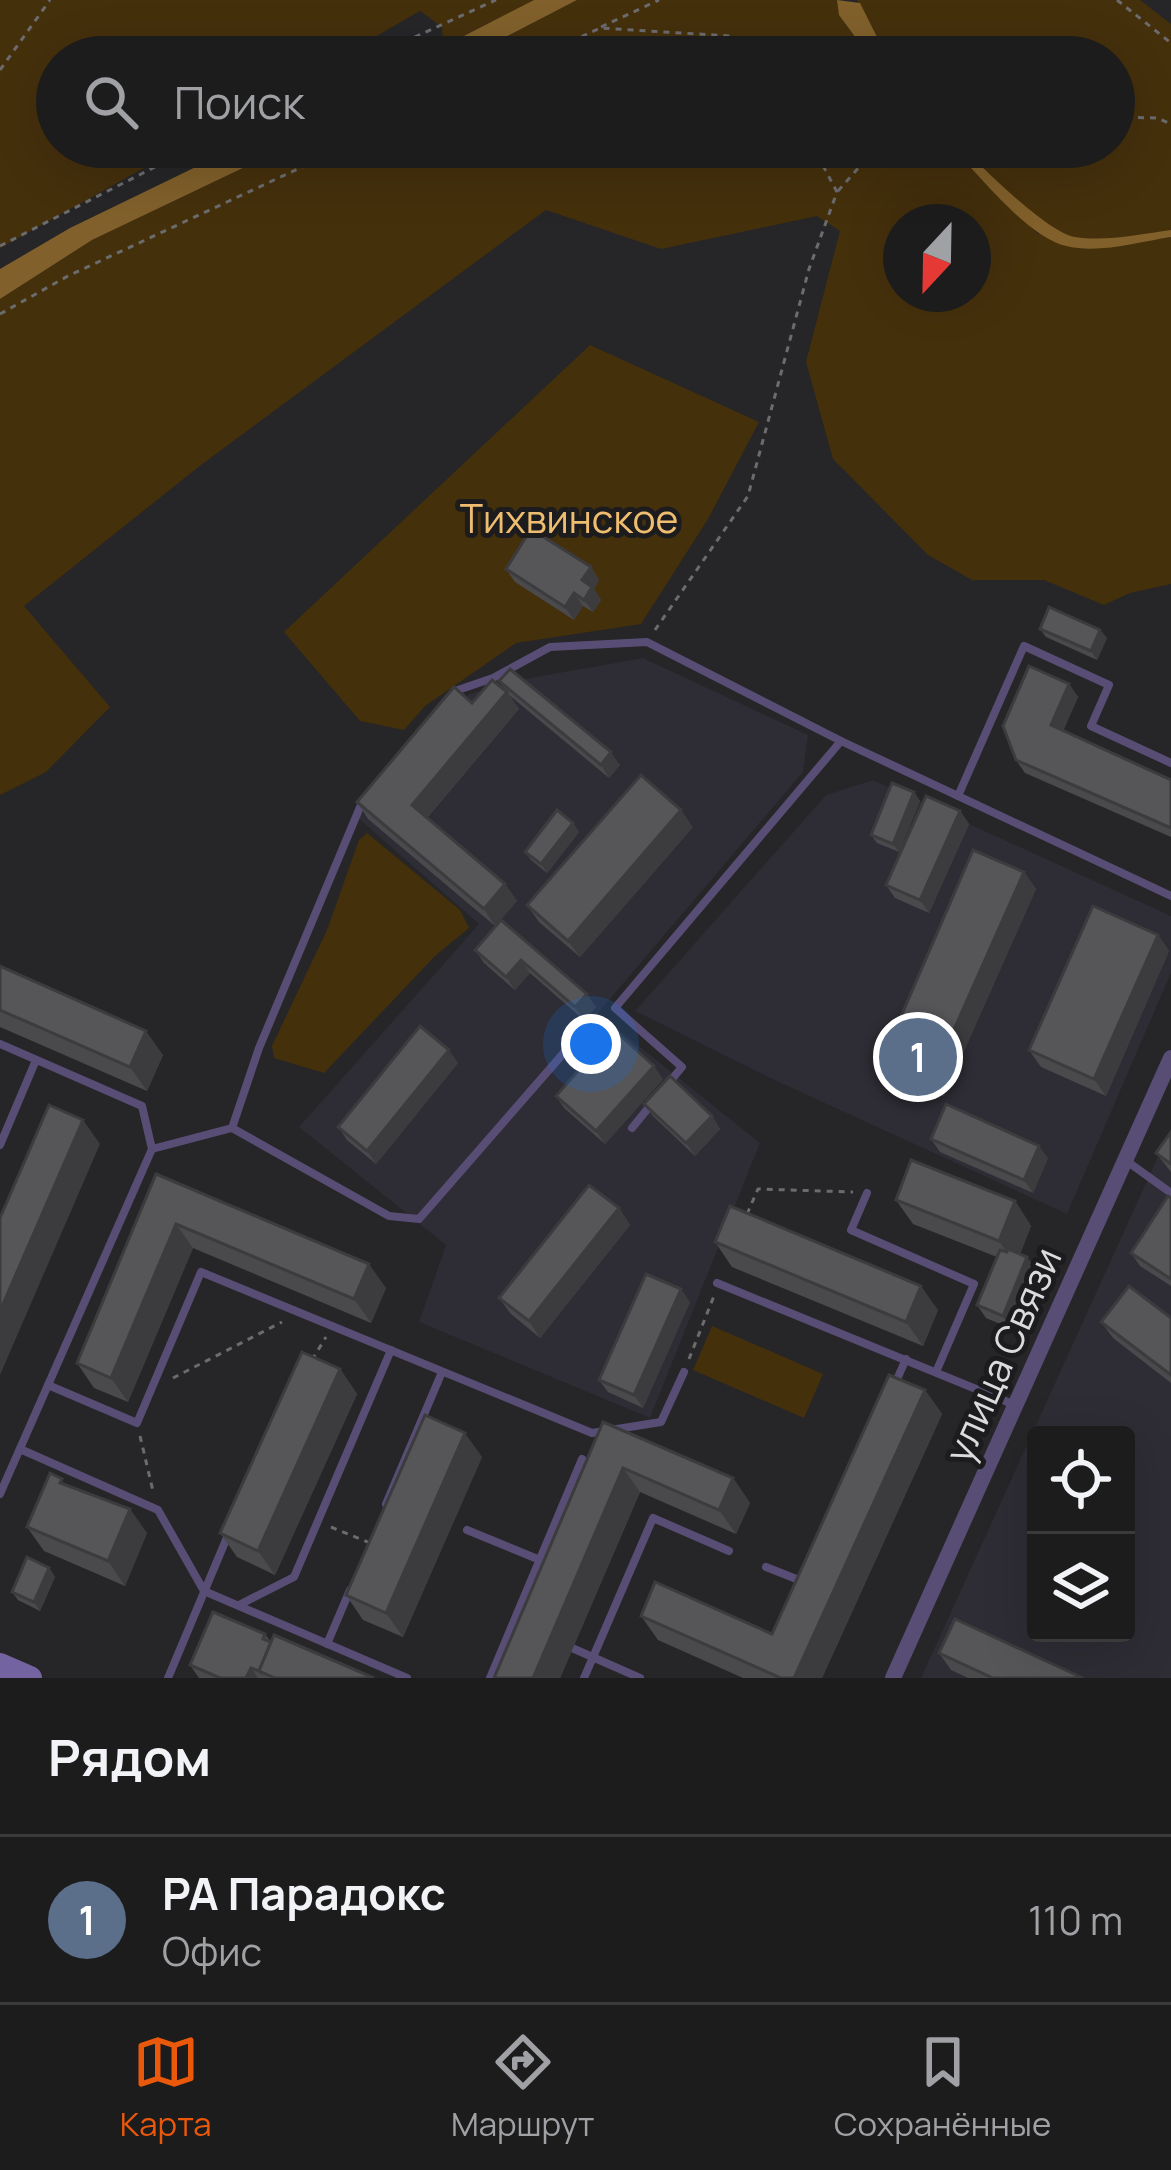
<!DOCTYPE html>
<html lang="ru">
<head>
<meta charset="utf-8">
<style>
	body { margin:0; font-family:Manrope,sans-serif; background:#29292a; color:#f1f3f6 }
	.controls { position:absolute; right:36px; bottom:36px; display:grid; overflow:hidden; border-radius:12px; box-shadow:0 12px 48px #0002 }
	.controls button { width:108px; height:108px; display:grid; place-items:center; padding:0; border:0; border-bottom:3px solid #3a3a3b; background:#1c1c1d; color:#f1f3f6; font:60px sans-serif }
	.compass { position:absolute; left:883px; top:204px; width:108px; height:108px; border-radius:50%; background:#1c1c1d; box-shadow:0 12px 48px #0002; rotate:202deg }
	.you { position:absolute; left:591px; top:1044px; width:42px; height:42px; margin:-30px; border:9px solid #fff; border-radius:50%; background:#1a73e8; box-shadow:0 0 0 18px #1a73e833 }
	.badge { display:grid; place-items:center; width:78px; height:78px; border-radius:50%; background:#ea580c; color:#fff; font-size:39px; font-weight:700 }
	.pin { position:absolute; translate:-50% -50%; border:6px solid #fff; box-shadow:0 3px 12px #0006 }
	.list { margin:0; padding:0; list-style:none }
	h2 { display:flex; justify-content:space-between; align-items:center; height:156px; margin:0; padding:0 48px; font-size:51px }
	h2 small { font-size:39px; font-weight:400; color:#a0a1a4 }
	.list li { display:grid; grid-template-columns:78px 1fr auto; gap:36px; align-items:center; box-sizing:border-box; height:168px; padding:0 48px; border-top:3px solid #3a3a3b }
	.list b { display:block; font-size:45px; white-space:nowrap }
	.list p { margin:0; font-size:39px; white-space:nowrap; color:#a0a1a4 }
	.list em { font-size:39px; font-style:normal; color:#a0a1a4 }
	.icon { flex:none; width:66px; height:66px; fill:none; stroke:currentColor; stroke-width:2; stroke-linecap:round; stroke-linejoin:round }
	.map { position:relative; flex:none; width:1171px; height:1678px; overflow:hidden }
	.search { position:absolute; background:#1c1c1d; box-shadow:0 12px 48px #0002; left:36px; right:36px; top:36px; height:132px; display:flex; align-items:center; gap:30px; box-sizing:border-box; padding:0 42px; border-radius:66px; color:#a0a1a4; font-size:45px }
	.sheet { height:324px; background:#1c1c1d }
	nav { display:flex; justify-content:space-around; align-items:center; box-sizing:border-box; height:168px; border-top:3px solid #3a3a3b; background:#1c1c1d; font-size:33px; color:#a0a1a4 }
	nav a { display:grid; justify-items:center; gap:6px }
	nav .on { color:#ea580c }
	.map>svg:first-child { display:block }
	.built { fill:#2e2c34; fill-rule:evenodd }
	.green { fill:#45300c; fill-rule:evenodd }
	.water { fill:#81602b }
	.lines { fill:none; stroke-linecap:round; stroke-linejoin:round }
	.path { stroke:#6c6b6d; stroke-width:3; stroke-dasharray:6 6; stroke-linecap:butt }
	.service { stroke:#584e75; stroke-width:8 }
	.minor { stroke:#584e75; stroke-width:16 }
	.secondary { stroke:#7463a1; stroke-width:24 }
	.wall { fill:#4a494c }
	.shaded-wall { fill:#3c3c3e }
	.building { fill:#565558; stroke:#3c3c3e; stroke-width:3 }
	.labels { text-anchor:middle; stroke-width:10; stroke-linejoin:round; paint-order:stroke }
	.park-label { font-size:39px; fill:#efbd6f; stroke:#1c1c1e }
	.street-label { font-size:39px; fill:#dbdadc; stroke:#1c1c1e }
</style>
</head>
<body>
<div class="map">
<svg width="1171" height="1678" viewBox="0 0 1171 1678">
	<rect width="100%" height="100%" fill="#262527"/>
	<g class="built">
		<polygon points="643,658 808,735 803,772 598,1013 760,1143 650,1418 419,1322 446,1245 299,1127 479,924 358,818 469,694 530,678"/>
		<polygon points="873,780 1171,916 1171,973 1067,1214 783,1084 635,1011 826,795"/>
		<path d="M1171,1128V1678H921ZM1036,1435H1126V1633H1036Z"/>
	</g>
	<g class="green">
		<polygon points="0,0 534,0 443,47 442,27 420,11 340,57 57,57 57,147 182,147 0,248"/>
		<polygon points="577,0 837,0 840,15 870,57 467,57"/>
		<path d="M857,0H1140L1171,24V230C1141,234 1094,248 1065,235C1030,218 990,174 962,147H1114V57H887Z"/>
		<path d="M287,147H951L1037,233L1092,248L1171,237V584L1130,593L1104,605L1044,580H972L928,555L833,459L806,362L840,231L817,216L661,249L546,210L201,465L24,606L110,707L46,772L0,795V299L92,240ZM901,222H973V294H901Z"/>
		<polygon points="590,345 759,422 708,519 641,624 516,643 425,706 404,730 360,721 284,632"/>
		<polygon points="367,833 460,910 469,928 436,955 324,1073 274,1058 272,1046 327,930 359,840"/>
		<polygon points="712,1326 823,1374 804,1418 693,1370"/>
	</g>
	<g class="water">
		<polygon points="534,0 577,0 467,57 423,57"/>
		<polygon points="837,0 860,3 887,57 870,57 839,15"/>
		<polygon points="237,147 287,147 92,240 0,299 0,269 70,228"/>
		<path d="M951,147H962C984,169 1047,232 1075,237C1106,242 1140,234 1171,230V237C1138,242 1099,254 1066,246C1026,236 981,176 951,147Z"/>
	</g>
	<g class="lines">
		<g class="path">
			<polyline points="1117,0 1171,43"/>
			<polyline points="601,27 659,0"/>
			<polyline points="371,57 496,0"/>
			<polyline points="538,57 600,28 730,36 762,57"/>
			<polyline points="0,70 50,0"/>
			<polyline points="1114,117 1157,118 1171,124"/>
			<polyline points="838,191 877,147"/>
			<polyline points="0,246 194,147"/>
			<polyline points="0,314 68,276 345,147"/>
			<polyline points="655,630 748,496 809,269 837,192 813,147"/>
			<polyline points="747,1214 758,1189 853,1192"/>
			<polyline points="689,1359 714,1296"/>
			<polyline points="312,1360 326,1337"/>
			<polyline points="173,1378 282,1322"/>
			<polyline points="140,1436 153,1491"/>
			<polyline points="331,1527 370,1543"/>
		</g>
		<g class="service">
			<polyline points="450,698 458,690 493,678 550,647 647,642 841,741 1171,896"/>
			<polyline points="958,796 1024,646 1109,685 1091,726 1171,763"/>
			<polyline points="0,1044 142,1106 152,1149 0,1494"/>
			<polyline points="667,1085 682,1067 615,1008 841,741"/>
			<polyline points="232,1128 389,1216 419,1219 575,1040"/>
			<polyline points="632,1128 654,1101"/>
			<polyline points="0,1145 36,1060"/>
			<polyline points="152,1149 232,1128 259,1048 363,800"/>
			<polyline points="1128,1162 1171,1193"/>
			<polyline points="867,1193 851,1230 974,1284 936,1372"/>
			<polyline points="717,1283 1015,1405"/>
			<polyline points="48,1385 137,1423 201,1272 592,1433 661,1422 684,1372"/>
			<polyline points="894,1386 906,1359"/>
			<polyline points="20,1449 158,1510 204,1591 407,1678"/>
			<polyline points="386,1504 442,1372"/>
			<polyline points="467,1530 540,1560"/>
			<polyline points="766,1567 804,1582"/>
			<polyline points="239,1605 294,1577 391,1350"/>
			<polyline points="327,1644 350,1590"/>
			<polyline points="572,1648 640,1678"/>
			<polyline points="168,1678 228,1535"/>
			<polyline points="490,1678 582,1459"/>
			<polyline points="584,1678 653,1518 729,1551"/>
		</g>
		<polyline class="minor" points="893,1678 1171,1058"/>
		<polyline class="secondary" points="0,1665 30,1678"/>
	</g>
	<g class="wall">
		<polygon points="591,567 599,580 594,589 601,600 593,612 583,606 574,620 515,582 506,569"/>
		<polygon points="1040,629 1100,630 1107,638 1097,660 1046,637"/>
		<polygon points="499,681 620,765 609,778 509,695 519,709 427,818 505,884 517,901 495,926 368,819 357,802 472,703 506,691"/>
		<polygon points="1069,684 1078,697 1063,731 1171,780 1171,837 1025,773 1016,760"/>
		<polygon points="914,792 920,801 899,852 877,843 871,835"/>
		<polygon points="960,811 969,824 929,913 895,898 886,885"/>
		<polygon points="573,823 579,832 547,873 531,860 525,852"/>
		<polygon points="693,827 580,957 539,922 527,905"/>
		<polygon points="1024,872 1036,889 944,1096 895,1075 883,1058"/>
		<polygon points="501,920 596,1007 584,1020 530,973 515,990 484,963 475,950"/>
		<polygon points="1158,935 1169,951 1106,1096 1041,1067 1029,1050"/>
		<polygon points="0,966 163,1055 147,1091 0,1027"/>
		<polygon points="458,1063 376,1164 347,1140 338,1127"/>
		<polygon points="663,1079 605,1144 564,1108 556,1096"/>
		<polygon points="644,1104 712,1116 720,1129 695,1156 653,1116"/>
		<polygon points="1171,1132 1171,1172 1156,1153"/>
		<polygon points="931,1139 1048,1158 1033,1193 940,1152"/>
		<polygon points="156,1174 386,1288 371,1323 193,1248 128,1402 94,1388 77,1363"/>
		<polygon points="1171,1198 1171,1286 1140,1266 1131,1253"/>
		<polygon points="896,1200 1015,1201 1031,1226 1020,1254 1027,1257 1036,1270 1012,1329 986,1318 977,1305 997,1257 913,1224"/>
		<polygon points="619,1208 630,1225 540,1338 511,1314 499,1298"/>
		<polygon points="715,1242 938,1310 923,1346 732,1267"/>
		<polygon points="690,1302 643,1408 608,1392 599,1380"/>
		<polygon points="1171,1318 1171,1383 1113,1338 1101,1322"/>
		<polygon points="340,1369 357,1394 275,1575 237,1557 220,1533"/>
		<polygon points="925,1390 942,1414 822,1678 743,1678 658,1640 641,1616 772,1634"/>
		<polygon points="603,1422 733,1478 750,1503 736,1534 640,1492 560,1678 494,1678"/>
		<polygon points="482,1457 403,1637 363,1620 346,1595"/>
		<polygon points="67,1485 147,1533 125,1586 44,1551 27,1527"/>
		<polygon points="49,1568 55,1577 40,1611 18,1600 12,1592"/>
		<polygon points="265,1634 271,1642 374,1678 199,1678 190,1665"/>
		<polygon points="939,1653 1083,1678 968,1678 951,1670"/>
	</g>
	<g class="shaded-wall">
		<polygon points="591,567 599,580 594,589 601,600 593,612 584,600 582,580"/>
		<polygon points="574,593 583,606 574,620 565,607"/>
		<polygon points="1100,630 1107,638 1097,660 1091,651"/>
		<polygon points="1069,684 1078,697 1060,738 1051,725"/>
		<polygon points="507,692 519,709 423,822 412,805"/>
		<polygon points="611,752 620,765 609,778 601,765"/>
		<polygon points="914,792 920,801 899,852 893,844"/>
		<polygon points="681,810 693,827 580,957 568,941"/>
		<polygon points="960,811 969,824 929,913 920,900"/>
		<polygon points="573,823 579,832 547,873 541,864"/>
		<polygon points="1024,872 1036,889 944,1096 932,1079"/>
		<polygon points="505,884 517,901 495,926 484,909"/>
		<polygon points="1158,935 1169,951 1106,1096 1094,1079"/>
		<polygon points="521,960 530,973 515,990 506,977"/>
		<polygon points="587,994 596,1007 584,1020 575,1007"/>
		<polygon points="146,1031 163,1055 147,1091 130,1067"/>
		<polygon points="449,1050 458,1063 376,1164 367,1151"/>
		<polygon points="654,1066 663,1079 605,1144 596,1131"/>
		<polygon points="712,1116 720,1129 695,1156 686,1143"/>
		<polygon points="83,1120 100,1144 0,1375 0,1311"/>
		<polygon points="1039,1146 1048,1158 1033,1193 1024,1180"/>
		<polygon points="1015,1201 1031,1226 1016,1265 999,1241"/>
		<polygon points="619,1208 630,1225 540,1338 529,1321"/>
		<polygon points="176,1224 193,1248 128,1402 111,1378"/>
		<polygon points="1027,1257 1036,1270 1012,1329 1003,1316"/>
		<polygon points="369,1264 386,1288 371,1323 354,1299"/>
		<polygon points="921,1286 938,1310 923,1346 906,1322"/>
		<polygon points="681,1289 690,1302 643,1408 634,1395"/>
		<polygon points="340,1369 357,1394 275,1575 258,1551"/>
		<polygon points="925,1390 942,1414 822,1678 794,1678"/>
		<polygon points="465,1433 482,1457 403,1637 386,1613"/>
		<polygon points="623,1468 640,1492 560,1678 533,1678"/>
		<polygon points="733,1478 750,1503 736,1534 719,1510"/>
		<polygon points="130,1509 147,1533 125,1586 108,1561"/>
		<polygon points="49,1568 55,1577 40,1611 34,1602"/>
		<polygon points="251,1668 258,1678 246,1678"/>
	</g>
	<g class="building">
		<polygon points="531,529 591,567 582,580 592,587 584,600 574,593 565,607 506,569"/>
		<polygon points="1049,607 1100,630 1091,651 1040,629"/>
		<polygon points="1029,666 1069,684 1051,725 1171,780 1171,828 1016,760 1003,726"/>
		<polygon points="510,669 611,752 601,765 499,681"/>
		<polygon points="492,680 507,692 412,805 505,884 484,909 357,802 454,687 472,703"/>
		<polygon points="641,775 681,810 568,941 527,905"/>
		<polygon points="892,783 914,792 893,844 871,835"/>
		<polygon points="926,796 960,811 920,900 886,885"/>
		<polygon points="557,810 573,823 541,864 525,852"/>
		<polygon points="973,850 1024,872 932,1079 883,1058"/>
		<polygon points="1093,906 1158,935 1094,1079 1029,1050"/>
		<polygon points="501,920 587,994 575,1007 521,960 506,977 475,950"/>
		<polygon points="0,966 146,1031 130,1067 0,1010"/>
		<polygon points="420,1026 449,1050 367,1151 338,1127"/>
		<polygon points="614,1030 654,1066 596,1131 556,1096"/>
		<polygon points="670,1076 712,1116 686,1143 644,1104"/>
		<polygon points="946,1104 1039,1146 1024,1180 931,1139"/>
		<polygon points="49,1105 83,1120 0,1311 0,1218"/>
		<polygon points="1171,1132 1171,1164 1156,1153"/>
		<polygon points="911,1160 1015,1201 999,1241 896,1200"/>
		<polygon points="156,1174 369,1264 354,1299 176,1224 111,1378 77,1363"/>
		<polygon points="589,1185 619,1208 529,1321 499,1298"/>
		<polygon points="1168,1196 1171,1198 1171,1279 1131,1253"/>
		<polygon points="730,1206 921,1286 906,1322 715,1242"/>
		<polygon points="1008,1249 1027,1257 1003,1316 977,1305 1000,1250 1007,1252"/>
		<polygon points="646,1274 681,1289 634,1395 599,1380"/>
		<polygon points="1129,1286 1171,1318 1171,1375 1101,1322"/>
		<polygon points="302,1352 340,1369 258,1551 220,1533"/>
		<polygon points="889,1375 925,1390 794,1678 781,1678 641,1616 655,1582 772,1634"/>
		<polygon points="425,1415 465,1433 386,1613 346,1595"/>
		<polygon points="603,1422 733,1478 719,1510 623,1468 533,1678 494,1678"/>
		<polygon points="50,1473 62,1479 60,1483 130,1509 108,1561 27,1527"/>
		<polygon points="27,1557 49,1568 34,1602 12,1592"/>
		<polygon points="213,1612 265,1634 263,1639 271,1642 259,1671 264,1673 251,1668 246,1678 220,1678 190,1665"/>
		<polygon points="955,1619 1083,1678 993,1678 939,1653"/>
		<polygon points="274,1635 374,1678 275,1678 259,1671"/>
	</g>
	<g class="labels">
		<g class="park-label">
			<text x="569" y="533">Тихвинское</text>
		</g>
		<g class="street-label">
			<text transform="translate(1003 1355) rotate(-66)" y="14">улица Связи</text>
		</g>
	</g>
</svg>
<div class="controls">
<button><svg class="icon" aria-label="locate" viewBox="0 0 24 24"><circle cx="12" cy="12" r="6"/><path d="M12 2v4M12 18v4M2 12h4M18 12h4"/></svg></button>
<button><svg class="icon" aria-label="layers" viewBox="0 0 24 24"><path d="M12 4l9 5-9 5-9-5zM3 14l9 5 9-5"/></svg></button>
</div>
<svg class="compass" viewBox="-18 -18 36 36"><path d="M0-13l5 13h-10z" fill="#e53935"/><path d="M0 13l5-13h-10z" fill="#a0a1a4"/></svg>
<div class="you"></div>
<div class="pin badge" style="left:918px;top:1057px;background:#5c6f8a">1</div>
<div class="search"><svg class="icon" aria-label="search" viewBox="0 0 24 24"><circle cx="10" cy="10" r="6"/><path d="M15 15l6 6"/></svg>Поиск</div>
</div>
<section class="sheet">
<h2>Рядом<small></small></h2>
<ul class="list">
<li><span class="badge" style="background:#5c6f8a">1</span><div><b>РА Парадокс</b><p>Офис</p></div><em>110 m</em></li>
</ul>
</section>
<nav>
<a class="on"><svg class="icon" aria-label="map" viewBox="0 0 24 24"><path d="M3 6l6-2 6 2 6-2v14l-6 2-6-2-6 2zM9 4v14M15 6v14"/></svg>Карта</a>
<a><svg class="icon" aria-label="directions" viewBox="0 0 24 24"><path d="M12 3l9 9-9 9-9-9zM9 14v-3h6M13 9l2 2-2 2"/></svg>Маршрут</a>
<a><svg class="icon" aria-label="saved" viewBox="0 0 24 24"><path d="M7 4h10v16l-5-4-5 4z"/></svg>Сохранённые</a>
</nav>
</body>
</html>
